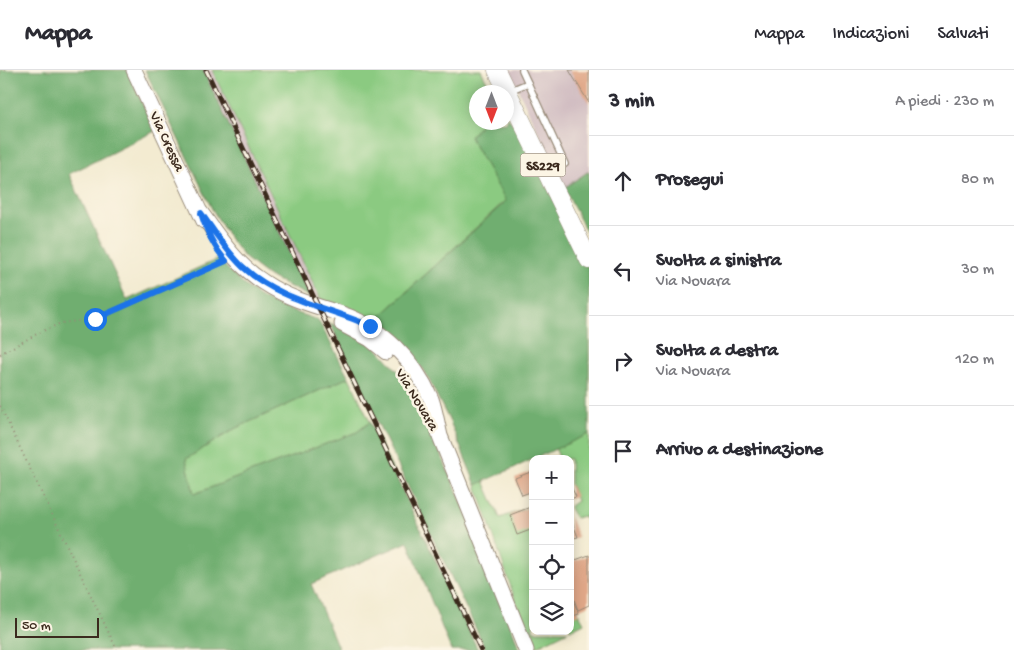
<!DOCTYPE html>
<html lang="it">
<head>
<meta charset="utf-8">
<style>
	body { margin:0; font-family:"Gochi Hand",sans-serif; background:#f2f2f3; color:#2b2b33 }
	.controls { position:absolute; right:15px; bottom:15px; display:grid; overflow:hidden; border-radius:10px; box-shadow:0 2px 12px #0003 }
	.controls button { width:45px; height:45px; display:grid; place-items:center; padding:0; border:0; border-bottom:1px solid #e1e1e2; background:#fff; color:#2b2b33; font:25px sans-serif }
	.compass { position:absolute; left:469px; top:15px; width:45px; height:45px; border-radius:50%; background:#fff; box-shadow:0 2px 12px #0003; rotate:180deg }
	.scale { position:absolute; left:15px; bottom:12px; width:84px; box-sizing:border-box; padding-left:5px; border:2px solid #3b2a1e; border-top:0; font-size:14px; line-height:18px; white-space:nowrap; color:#3b2a1e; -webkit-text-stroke:4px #fcf5e5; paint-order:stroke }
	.stop { position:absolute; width:15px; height:15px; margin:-11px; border:4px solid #1a73e8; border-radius:50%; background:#fff }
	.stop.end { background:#1a73e8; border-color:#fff; box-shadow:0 1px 5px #0008 }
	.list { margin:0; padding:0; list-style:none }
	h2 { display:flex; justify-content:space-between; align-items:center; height:65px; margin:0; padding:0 20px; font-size:21px }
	h2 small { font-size:16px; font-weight:400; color:#7c7c81 }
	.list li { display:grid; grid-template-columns:32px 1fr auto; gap:15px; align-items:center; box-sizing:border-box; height:90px; padding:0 20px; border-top:1px solid #e1e1e2 }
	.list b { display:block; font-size:19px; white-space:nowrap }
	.list p { margin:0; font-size:16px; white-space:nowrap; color:#7c7c81 }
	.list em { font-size:16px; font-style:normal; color:#7c7c81 }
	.icon { flex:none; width:28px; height:28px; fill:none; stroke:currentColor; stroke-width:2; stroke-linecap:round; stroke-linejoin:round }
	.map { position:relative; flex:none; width:589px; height:580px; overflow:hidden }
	header { display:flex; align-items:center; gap:30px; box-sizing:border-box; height:70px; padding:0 25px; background:#fff; border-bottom:1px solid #e1e1e2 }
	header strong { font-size:24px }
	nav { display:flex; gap:28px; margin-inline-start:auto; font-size:18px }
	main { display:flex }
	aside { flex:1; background:#fff }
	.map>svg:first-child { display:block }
	.industrial { fill:#d2bec2 }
	.green { fill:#8bca81; stroke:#637a50 }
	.forest { fill:#70ae6f; stroke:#566c46 }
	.building { fill:#e0a788 }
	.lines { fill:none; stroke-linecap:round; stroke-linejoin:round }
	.service-casing { stroke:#978a78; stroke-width:8 }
	.secondary-casing { stroke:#978a78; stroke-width:17 }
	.primary-casing { stroke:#978a78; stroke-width:19 }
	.path { stroke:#978a78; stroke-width:2; stroke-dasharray:1 4; stroke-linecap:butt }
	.service { stroke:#fff; stroke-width:5.5 }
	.secondary { stroke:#fff; stroke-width:15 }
	.primary { stroke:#fff; stroke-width:18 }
	.rail-casing { stroke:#3b2a1e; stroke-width:5 }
	.rail { stroke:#fcf5e5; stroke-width:3; stroke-dasharray:9; stroke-linecap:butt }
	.route { stroke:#1a73e8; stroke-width:6 }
	.labels { text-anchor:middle; stroke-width:5; stroke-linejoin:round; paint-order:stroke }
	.shield { fill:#fcf5e5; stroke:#75675a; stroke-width:1 }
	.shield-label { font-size:14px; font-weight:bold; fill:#3b2a1e }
	.street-label { font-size:15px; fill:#3b2a1e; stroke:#fcf5e5 }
</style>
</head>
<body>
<header>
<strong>Mappa</strong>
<nav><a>Mappa</a><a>Indicazioni</a><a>Salvati</a></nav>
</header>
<main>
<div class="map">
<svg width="589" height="580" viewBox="0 0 589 580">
	<rect width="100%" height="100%" fill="#fcf5e5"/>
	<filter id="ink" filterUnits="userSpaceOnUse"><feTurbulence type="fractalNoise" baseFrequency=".02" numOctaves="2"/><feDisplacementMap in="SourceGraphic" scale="10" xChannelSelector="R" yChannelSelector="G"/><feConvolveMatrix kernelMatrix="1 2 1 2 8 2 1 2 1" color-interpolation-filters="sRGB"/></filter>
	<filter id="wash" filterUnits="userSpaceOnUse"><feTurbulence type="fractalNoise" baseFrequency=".0096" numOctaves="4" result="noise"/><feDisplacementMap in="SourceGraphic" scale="20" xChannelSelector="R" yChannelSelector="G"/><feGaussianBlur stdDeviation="1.12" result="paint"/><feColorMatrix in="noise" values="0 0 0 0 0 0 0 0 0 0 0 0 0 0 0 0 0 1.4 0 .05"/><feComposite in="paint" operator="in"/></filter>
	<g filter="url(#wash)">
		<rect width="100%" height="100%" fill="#f3ebd1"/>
		<g class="industrial">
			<polygon points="203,0 212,0 321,230 310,227"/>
			<polygon points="509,0 589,0 589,101 564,118"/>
		</g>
		<g class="green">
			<polygon points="212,0 481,0 492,22 477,22 477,52 482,53 470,67 506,130 375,251 321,230"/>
			<polygon points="349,307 370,352 357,362 194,424 186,389 236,358"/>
			<polygon points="589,364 589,455 584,446 575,448 570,438 570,436 577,431 570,414 570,389 560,389 555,378"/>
			<polygon points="484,411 500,448 533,436 533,561 568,561 532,579 476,415"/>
			<polygon points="570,519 579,544 584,553 570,560"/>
		</g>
		<g class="forest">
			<path d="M0,0H127L155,61L69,104L127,230L218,189C231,202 243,216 259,226C277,237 298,243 318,250L349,307L236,358L186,389L194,424L357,362L370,352L478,580H451L408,472L311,514L339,580H0Z"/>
			<polygon points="145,0 203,0 310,227 267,205 245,188 230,169 212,139"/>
			<polygon points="507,46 520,63 589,199 589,364 476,415 451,354 424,300 375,251 506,131 470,67 482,53 507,52"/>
			<polygon points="589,101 589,167 564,118"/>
			<polygon points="330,253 351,262 378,279 398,301 414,324 479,471 520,580 486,580"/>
		</g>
		<g id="blocks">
			<g class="building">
				<polygon points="569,0 589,0 589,33"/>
				<polygon points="533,401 533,421 522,425 515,408"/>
				<polygon points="570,414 576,427 570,429"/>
				<polygon points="533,436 533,459 517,465 510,445"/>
				<polygon points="570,447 578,467 570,469"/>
				<polygon points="589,485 589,535 578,540 570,519 570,492"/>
				<polygon points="570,528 572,528 579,544 570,547"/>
			</g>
		</g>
	</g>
	<g filter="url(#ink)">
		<use href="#blocks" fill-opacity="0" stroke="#978a78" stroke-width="1"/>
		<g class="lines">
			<g class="service-casing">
				<g id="service">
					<polyline points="528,13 565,94 549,101"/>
					<polyline points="509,21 528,13 522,0"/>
				</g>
			</g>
			<g class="secondary-casing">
				<g id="secondary">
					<polyline points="134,0 204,151"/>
					<path d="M201,143C220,169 237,196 265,213C289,229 316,236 342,244C381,257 415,291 431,329C435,340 437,354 440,366L526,580"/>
					<polyline points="342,254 370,269 386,282"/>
				</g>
			</g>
			<g class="primary-casing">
				<polyline id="primary" points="497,0 589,190"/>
			</g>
			<g class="path">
				<polyline points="0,3 5,0"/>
				<polyline points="0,284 37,264 61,253 95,249 224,192"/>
				<polyline points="0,336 117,580"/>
			</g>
			<use href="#service" class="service"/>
			<use href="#secondary" class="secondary"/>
			<use href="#primary" class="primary"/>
			<g class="rail-casing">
				<polyline id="rail" points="206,0 481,580"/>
			</g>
			<use href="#rail" class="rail"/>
		</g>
	</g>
	<g class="lines" filter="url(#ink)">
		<path class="route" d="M95,249L226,191C213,176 207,162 201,143C214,161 227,182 243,197C279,230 327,237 370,256"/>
	</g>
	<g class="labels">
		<rect class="shield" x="520.5" y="83.5" width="45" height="23" rx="4"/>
		<g class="shield-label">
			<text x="543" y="100">SS229</text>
		</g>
		<g class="street-label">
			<text transform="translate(168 71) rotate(65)" y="5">Via Cressa</text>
			<text transform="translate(418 329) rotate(59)" y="5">Via Novara</text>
		</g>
	</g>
</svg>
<div class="controls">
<button>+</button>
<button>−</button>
<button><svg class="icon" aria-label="locate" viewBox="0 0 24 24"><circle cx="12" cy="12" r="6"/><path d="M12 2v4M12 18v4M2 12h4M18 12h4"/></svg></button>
<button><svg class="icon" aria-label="layers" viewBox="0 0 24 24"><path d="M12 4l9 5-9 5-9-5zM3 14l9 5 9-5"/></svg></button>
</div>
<svg class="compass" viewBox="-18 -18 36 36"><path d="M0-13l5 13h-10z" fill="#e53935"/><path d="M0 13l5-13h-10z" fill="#7c7c81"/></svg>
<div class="scale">50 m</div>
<div class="stop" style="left:95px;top:249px"></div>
<div class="stop end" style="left:370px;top:256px"></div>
</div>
<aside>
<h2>3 min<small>A piedi · 230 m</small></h2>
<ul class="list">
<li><svg class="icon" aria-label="ahead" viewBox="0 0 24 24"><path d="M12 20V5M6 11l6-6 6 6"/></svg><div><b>Prosegui</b></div><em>80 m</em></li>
<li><svg class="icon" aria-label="left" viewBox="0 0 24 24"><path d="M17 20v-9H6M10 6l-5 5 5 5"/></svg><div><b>Svolta a sinistra</b><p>Via Novara</p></div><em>30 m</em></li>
<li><svg class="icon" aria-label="right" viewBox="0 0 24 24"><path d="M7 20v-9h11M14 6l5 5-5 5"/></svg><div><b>Svolta a destra</b><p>Via Novara</p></div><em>120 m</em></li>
<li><svg class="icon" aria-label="arrive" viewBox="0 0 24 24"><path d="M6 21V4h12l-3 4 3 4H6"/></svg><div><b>Arrivo a destinazione</b></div></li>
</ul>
</aside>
</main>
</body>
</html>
